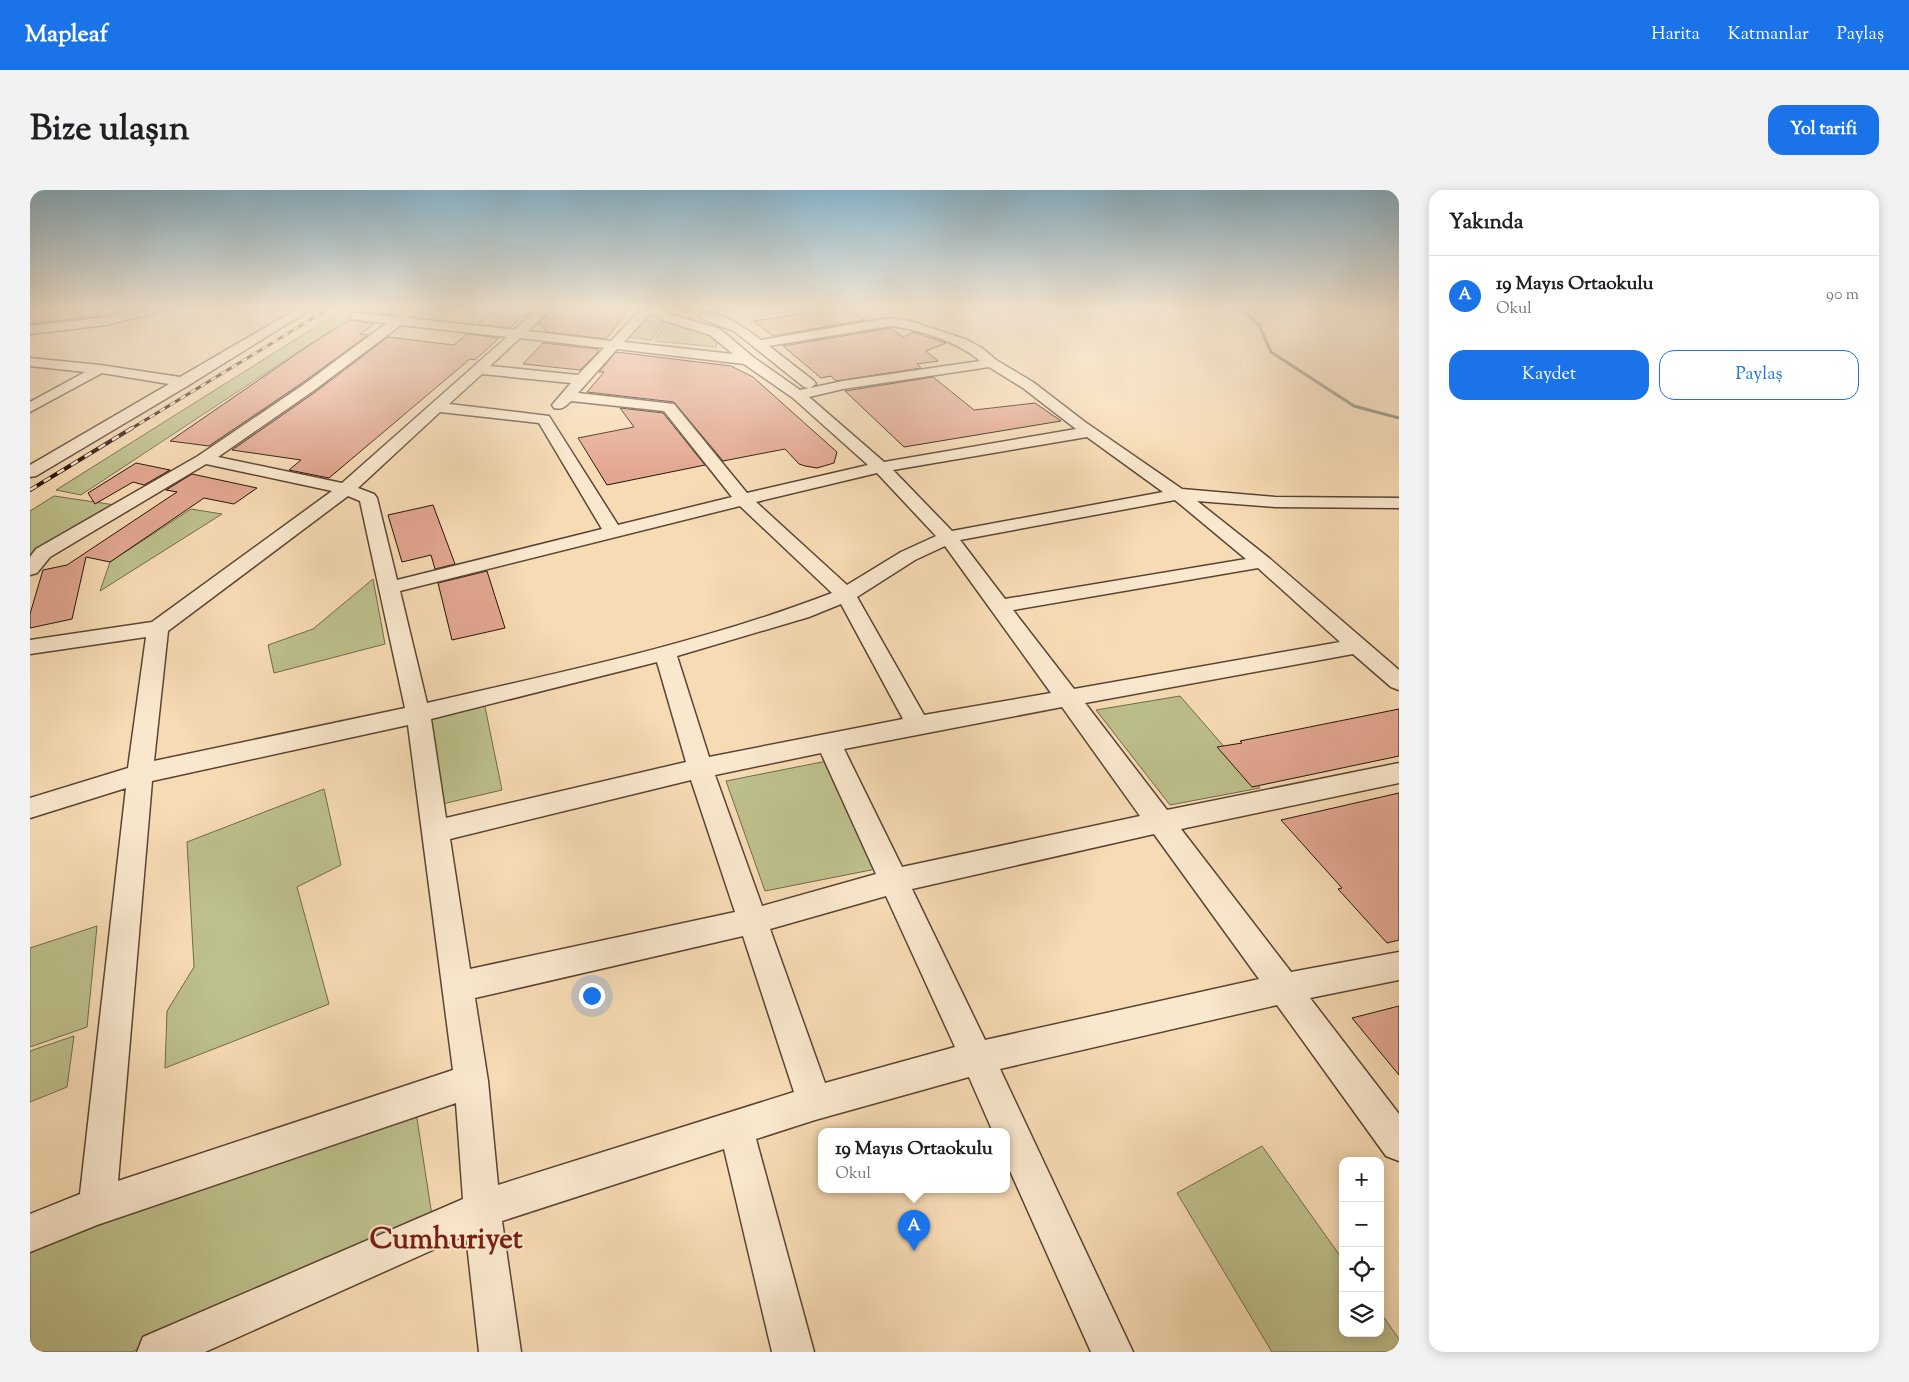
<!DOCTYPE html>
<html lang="tr">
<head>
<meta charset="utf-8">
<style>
	body { margin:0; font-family:"Sorts Mill Goudy",serif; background:#f2f2f2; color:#202124 }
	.controls { position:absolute; right:15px; bottom:15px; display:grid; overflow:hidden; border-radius:10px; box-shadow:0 2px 12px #0003 }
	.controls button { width:45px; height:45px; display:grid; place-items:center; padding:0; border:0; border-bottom:1px solid #e0e0e0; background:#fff; color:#202124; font:25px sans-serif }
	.you { position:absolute; left:561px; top:805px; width:18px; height:18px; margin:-12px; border:4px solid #fff; border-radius:50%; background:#1a73e8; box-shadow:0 0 0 8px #1a73e833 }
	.badge { display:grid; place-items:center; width:32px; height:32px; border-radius:50%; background:#1a73e8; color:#fff; font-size:16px; font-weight:700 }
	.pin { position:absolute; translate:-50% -41px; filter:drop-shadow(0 1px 2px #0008) }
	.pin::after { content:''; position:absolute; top:26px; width:18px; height:15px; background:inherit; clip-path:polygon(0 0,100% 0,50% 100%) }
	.popup { position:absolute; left:788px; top:938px; width:192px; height:65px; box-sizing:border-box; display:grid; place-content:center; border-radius:10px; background:#fff; filter:drop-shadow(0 1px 4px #0005); font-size:16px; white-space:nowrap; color:#757577 }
	.popup b { font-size:19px; color:#202124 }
	.popup::after { content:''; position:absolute; left:50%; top:100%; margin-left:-10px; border:10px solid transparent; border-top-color:#fff }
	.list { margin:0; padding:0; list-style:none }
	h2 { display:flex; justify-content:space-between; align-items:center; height:65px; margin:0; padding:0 20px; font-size:21px }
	h2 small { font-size:16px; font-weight:400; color:#757577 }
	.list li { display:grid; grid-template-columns:32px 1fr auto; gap:15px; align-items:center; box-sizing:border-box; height:80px; padding:0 20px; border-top:1px solid #e0e0e0 }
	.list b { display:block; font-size:19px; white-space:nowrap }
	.list p { margin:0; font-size:16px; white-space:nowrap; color:#757577 }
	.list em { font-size:16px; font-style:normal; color:#757577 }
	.actions { display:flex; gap:10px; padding:15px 20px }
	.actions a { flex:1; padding:11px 0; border:1px solid #1a73e8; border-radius:15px; text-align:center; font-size:18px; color:#1a73e8 }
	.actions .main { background:#1a73e8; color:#fff }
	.icon { flex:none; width:28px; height:28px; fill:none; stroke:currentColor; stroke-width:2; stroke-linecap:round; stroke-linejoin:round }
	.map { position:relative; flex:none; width:1369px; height:1162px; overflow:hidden; border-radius:15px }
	header { display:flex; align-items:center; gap:30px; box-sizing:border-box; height:70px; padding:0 25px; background:#1a73e8; color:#fff }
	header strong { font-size:24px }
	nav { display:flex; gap:28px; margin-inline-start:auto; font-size:18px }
	.intro { display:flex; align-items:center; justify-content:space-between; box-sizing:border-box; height:120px; padding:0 30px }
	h1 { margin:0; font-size:35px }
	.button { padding:12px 22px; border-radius:15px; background:#1a73e8; color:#fff; font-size:18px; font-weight:700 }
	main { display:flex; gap:30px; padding:0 30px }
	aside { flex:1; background:#fff; border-radius:15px; box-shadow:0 2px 12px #0003 }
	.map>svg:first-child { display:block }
	.green { fill:#bdc08c; stroke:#726a4a }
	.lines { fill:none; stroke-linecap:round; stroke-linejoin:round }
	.stream { stroke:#6e786a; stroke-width:3 }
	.building { fill:#e3a791; stroke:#261309 }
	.minor-casing { stroke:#5a4534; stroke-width:3 }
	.minor { fill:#fae8ce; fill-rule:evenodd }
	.rail-far1-casing { stroke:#261309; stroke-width:3 }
	.rail-casing { stroke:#261309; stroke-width:4 }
	.rail-far1 { stroke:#fae8ce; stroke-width:2; stroke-dasharray:6; stroke-linecap:butt }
	.rail { stroke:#fae8ce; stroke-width:2.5; stroke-dasharray:8; stroke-linecap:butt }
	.labels { text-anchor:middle; stroke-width:4; stroke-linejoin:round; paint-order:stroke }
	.near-district-label { font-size:29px; font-weight:bold; fill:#7a1f14; stroke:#fae8ce }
</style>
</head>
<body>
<header>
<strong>Mapleaf</strong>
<nav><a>Harita</a><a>Katmanlar</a><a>Paylaş</a></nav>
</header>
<div class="intro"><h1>Bize ulaşın</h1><a class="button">Yol tarifi</a></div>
<main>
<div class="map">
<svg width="1369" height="1162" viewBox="0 0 1369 1162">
	<rect width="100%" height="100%" fill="#f7dbb4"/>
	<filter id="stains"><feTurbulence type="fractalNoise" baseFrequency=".004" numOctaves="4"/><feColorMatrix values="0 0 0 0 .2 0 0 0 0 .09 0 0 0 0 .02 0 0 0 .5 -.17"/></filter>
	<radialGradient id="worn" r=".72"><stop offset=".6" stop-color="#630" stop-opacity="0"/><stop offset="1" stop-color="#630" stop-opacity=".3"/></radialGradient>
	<g class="green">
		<polygon points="314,119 333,119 51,305 26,300"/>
		<polygon points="611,130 635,132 622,150 597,147"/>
		<polygon points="638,132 683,146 687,153 686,157 625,151"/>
		<polygon points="24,306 85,315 0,378 0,321"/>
		<polygon points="161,319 192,324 70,401 80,372"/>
		<polygon points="343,389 355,454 244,483 238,455 283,439"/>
		<polygon points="1150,506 1230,598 1140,615 1066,520"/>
		<polygon points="454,512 472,600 408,615 392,527"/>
		<polygon points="797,571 846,679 735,701 696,591"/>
		<polygon points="294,599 311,675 267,697 299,814 135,878 137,821 164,777 157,652"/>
		<polygon points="67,736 57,837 0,857 0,758"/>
		<polygon points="44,846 37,897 0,912 0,861"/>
		<polygon points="386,922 402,1026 102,1162 0,1162 0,1055"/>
		<polygon points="1232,956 1313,1070 1313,1143 1350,1143 1350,1122 1369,1149 1369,1162 1242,1162 1147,1003"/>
	</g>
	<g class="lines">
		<polyline class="stream" points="1210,119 1229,135 1241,162 1324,216 1369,228"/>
	</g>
	<g class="building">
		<polygon points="0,119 70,119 71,126 0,134"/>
		<polygon points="336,119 367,119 359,124 331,122"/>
		<polygon points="465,119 506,119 496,127 493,125 480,138 448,134"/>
		<polygon points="523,119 600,119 576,149 518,142 508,134"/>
		<polygon points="805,119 817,119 835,130 743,146 724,131"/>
		<polygon points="320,130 345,134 330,144 338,145 272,193 179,256 140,251 281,154"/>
		<polygon points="860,138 873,147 883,142 916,153 896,161 908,171 887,174 891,178 806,191 801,186 791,188 753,156"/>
		<polygon points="437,144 469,148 445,170 440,169 299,288 259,280 271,270 202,260 284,203 358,147 424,155"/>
		<polygon points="513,153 568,159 567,160 569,161 550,180 493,174"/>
		<polygon points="586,162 701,176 723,187 807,262 804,273 787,278 775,276 769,274 755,259 693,271 644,212 557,202 574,182 569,182"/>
		<polygon points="903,187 944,220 1005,213 1031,231 874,257 815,201"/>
		<polygon points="590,218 633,223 675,275 577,295 548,248 604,237"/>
		<polygon points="106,273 140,280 114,295 103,292 65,314 58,303"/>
		<polygon points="162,284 227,298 204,314 174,308 80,372 56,367 42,429 0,438 0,424 13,380 37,375 147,302 136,300"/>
		<polygon points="403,315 425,374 405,379 401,365 372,372 358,325"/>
		<polygon points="457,381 475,438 422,450 408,393"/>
		<polygon points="1369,519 1369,566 1222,597 1187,557 1212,553 1210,551"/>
		<polygon points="1369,603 1369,750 1357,753 1308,699 1312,698 1251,630"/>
		<polygon points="1369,816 1369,885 1322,828"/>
	</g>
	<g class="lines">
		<g class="minor-casing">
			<g id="minor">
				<polygon points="111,119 130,119 128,122 76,135 0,144 0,136 76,127"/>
				<polygon points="267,119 281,119 159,195 6,286 0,287 0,275 139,194 72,183 0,222 0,212 55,182 0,176 0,168 70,175 150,187"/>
				<path d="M377,119H390L379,128L484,140L508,119H521L498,141L581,151L611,119H630L643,125L690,139L723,167L770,200L779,198L774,197L704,141L672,129L670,126L672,123C688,119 718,140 731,150L860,128L880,131L935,149L952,158L966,170L1003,192L1055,232L1152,299L1245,307L1369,308V318L1245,317L1167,311L1239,368L1369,480V500L1361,497L1323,464L1055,513L1137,620L1369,573V593L1151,639L1261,782L1369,762V790L1280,808L1369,924V971L1356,966L1247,815L970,879L1103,1162H1061L976,972V942H963L939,887L785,930L726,949L784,1162H742L694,959L472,1031L491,1162H449L436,1045L175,1162H107L113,1147L433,1009L426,913L67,1035L0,1062V1024L50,1004L96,598L0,628V608L98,578L116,447L0,464V450L122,432L302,301L176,274L20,367L7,383L0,385V367L6,359L168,266L273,195L357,133L322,129L320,126L322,123L366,127ZM620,123L635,131L680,145L703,164L594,152ZM371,135L477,147L312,293L188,267L283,201ZM860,136C888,139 929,152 950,171L813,191L780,198L786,194L784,191L739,156ZM490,148L574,158L548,185L460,176ZM587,159L714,174L763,208L838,275L717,303L644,214L548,203ZM959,177L993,198L1046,239L854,272L779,207L813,199ZM452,184L541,193L522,215L524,218C532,220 535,217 541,211L634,221L702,307L588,335L519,226L419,214ZM410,222L509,233L572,339L367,390L347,308L344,304L328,298ZM1057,247L1133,302L922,341L863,280ZM847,283L906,346L871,362L817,395L726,312ZM318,306L330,311L375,518L124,571L138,441ZM1145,310L1216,369L975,409L930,350ZM710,316L802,403C672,453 532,482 397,513L370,401ZM915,356L1021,503L894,525L827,407L885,370ZM1228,378L1310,452L1044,499L983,420ZM811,414L873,529L679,567L647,466L779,427ZM627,472L656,572L416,628L401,529ZM1032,517L1110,626L872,677L814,559ZM378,535L423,880L88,991L122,591ZM791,563L846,684L732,716L685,585ZM661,590L705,722L440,779L420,649ZM1124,644L1229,789L955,850L882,699ZM856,706L925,857L795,893L740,739ZM713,746L764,902L468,995L458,891L445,808Z"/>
			</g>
		</g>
		<use href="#minor" class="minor"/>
		<g class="rail-far1-casing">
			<polyline id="rail-far1" points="99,240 298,119"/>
		</g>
		<g class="rail-casing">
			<polyline id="rail" points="0,300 102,238"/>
		</g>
		<use href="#rail-far1" class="rail-far1"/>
		<use href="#rail" class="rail"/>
	</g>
	<linearGradient id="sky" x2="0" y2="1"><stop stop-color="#8ab7cf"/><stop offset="0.42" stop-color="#fbefdd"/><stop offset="1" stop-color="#fbefdd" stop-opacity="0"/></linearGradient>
	<rect width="1369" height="281" fill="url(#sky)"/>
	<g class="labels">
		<g class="near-district-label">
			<text x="416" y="1058">Cumhuriyet</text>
		</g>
	</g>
	<rect width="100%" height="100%" filter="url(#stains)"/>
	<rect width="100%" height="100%" fill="url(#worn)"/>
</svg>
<div class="controls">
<button>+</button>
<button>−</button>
<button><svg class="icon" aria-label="locate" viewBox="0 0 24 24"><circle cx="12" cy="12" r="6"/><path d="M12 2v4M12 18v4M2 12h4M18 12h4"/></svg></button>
<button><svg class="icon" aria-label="layers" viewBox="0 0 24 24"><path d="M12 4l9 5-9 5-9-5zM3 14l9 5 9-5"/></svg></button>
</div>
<div class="you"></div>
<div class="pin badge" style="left:884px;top:1061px">A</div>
<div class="popup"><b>19 Mayıs Ortaokulu</b>Okul</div>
</div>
<aside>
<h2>Yakında<small></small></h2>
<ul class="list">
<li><span class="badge">A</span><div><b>19 Mayıs Ortaokulu</b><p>Okul</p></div><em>90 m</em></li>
</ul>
<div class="actions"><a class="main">Kaydet</a><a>Paylaş</a></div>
</aside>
</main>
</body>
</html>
